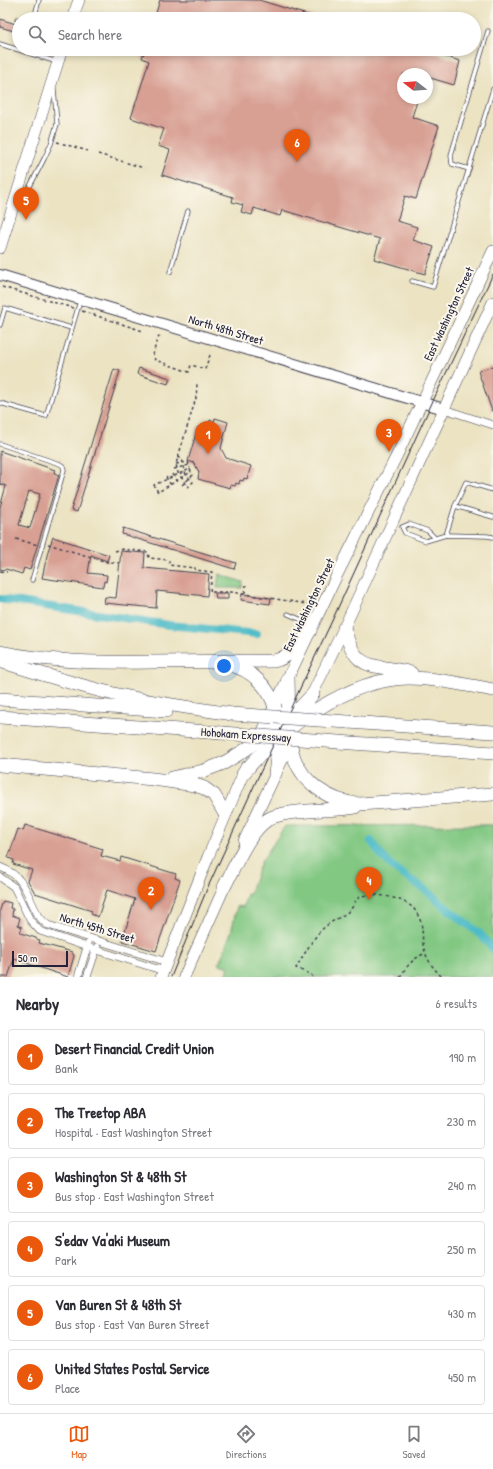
<!DOCTYPE html>
<html lang="en">
<head>
<meta charset="utf-8">
<style>
	body { margin:0; font-family:"Patrick Hand",sans-serif; background:#f2f2f3; color:#2b2b33 }
	.compass { position:absolute; left:397px; top:68px; width:36px; height:36px; border-radius:50%; background:#fff; box-shadow:0 2px 6px #0003; rotate:287deg }
	.scale { position:absolute; left:12px; bottom:10px; width:56px; box-sizing:border-box; padding-left:4px; border:2px solid #22223b; border-top:0; font-size:11px; line-height:14px; white-space:nowrap; color:#22223b; -webkit-text-stroke:3px #fbf7ec; paint-order:stroke }
	.you { position:absolute; left:224px; top:666px; width:14px; height:14px; margin:-10px; border:3px solid #fff; border-radius:50%; background:#1a73e8; box-shadow:0 0 0 6px #1a73e833 }
	.badge { display:grid; place-items:center; width:26px; height:26px; border-radius:50%; background:#ea580c; color:#fff; font-size:13px; font-weight:700 }
	.pin { position:absolute; translate:-50% -33px; filter:drop-shadow(0 1px 2px #0008) }
	.pin::after { content:''; position:absolute; top:21px; width:14px; height:12px; background:inherit; clip-path:polygon(0 0,100% 0,50% 100%) }
	.list { margin:0; padding:0; list-style:none }
	h2 { display:flex; justify-content:space-between; align-items:center; height:52px; margin:0; padding:0 16px; font-size:17px }
	h2 small { font-size:13px; font-weight:400; color:#7c7c81 }
	.list li { display:grid; grid-template-columns:26px 1fr auto; gap:12px; align-items:center; box-sizing:border-box; height:56px; margin:0 8px 8px; padding:0 8px; border:1px solid #e1e1e2; border-radius:4px }
	.list b { display:block; font-size:15px; white-space:nowrap }
	.list p { margin:0; font-size:13px; white-space:nowrap; color:#7c7c81 }
	.list em { font-size:13px; font-style:normal; color:#7c7c81 }
	.icon { flex:none; width:22px; height:22px; fill:none; stroke:currentColor; stroke-width:2; stroke-linecap:round; stroke-linejoin:round }
	.map { position:relative; flex:none; width:493px; height:977px; overflow:hidden }
	.search { position:absolute; background:#fff; box-shadow:0 2px 6px #0003; left:12px; right:12px; top:12px; height:44px; display:flex; align-items:center; gap:10px; box-sizing:border-box; padding:0 14px; border-radius:22px; color:#7c7c81; font-size:15px }
	.sheet { height:436px; background:#fff }
	nav { display:flex; justify-content:space-around; align-items:center; box-sizing:border-box; height:56px; border-top:1px solid #e1e1e2; background:#fff; font-size:11px; color:#7c7c81 }
	nav a { display:grid; justify-items:center; gap:2px }
	nav .on { color:#ea580c }
	.map>svg:first-child { display:block }
	.green { fill:#82c883; stroke:#52755f }
	.lines { fill:none; stroke-linecap:round; stroke-linejoin:round }
	.canal { stroke:#4ebbc7; stroke-width:8 }
	.building { fill:#d89f93; fill-rule:evenodd }
	.lane-casing { stroke:#403f4f; stroke-width:5 }
	.street-casing { stroke:#403f4f; stroke-width:8 }
	.secondary-casing { stroke:#403f4f; stroke-width:12 }
	.primary-casing { stroke:#403f4f; stroke-width:12 }
	.highway-casing { stroke:#403f4f; stroke-width:14 }
	.path { stroke:#403f4f; stroke-width:1.5; stroke-dasharray:3 3; stroke-linecap:butt }
	.lane { stroke:#fff; stroke-width:3.5 }
	.street { stroke:#fff; stroke-width:7 }
	.secondary { stroke:#fff; stroke-width:10 }
	.primary { stroke:#fff; stroke-width:11 }
	.highway { stroke:#fff; stroke-width:13 }
	.tram { stroke:#22223b; stroke-width:1 }
	.highway-bridge-casing { stroke:#403f4f; stroke-width:14; stroke-linecap:butt }
	.highway-bridge { stroke:#fff; stroke-width:13 }
	.labels { text-anchor:middle; stroke-width:4; stroke-linejoin:round; paint-order:stroke }
	.street-label { font-size:12px; fill:#22223b; stroke:#fbf7ec }
</style>
</head>
<body>
<div class="map">
<svg width="493" height="977" viewBox="0 0 493 977">
	<rect width="100%" height="100%" fill="#fbf7ec"/>
	<filter id="ink" filterUnits="userSpaceOnUse"><feTurbulence type="fractalNoise" baseFrequency=".025" numOctaves="2"/><feDisplacementMap in="SourceGraphic" scale="8" xChannelSelector="R" yChannelSelector="G"/><feConvolveMatrix kernelMatrix="1 2 1 2 8 2 1 2 1" color-interpolation-filters="sRGB"/></filter>
	<filter id="wash" filterUnits="userSpaceOnUse"><feTurbulence type="fractalNoise" baseFrequency=".012" numOctaves="4" result="noise"/><feDisplacementMap in="SourceGraphic" scale="16" xChannelSelector="R" yChannelSelector="G"/><feGaussianBlur stdDeviation="0.9" result="paint"/><feColorMatrix in="noise" values="0 0 0 0 0 0 0 0 0 0 0 0 0 0 0 0 0 1.4 0 .05"/><feComposite in="paint" operator="in"/></filter>
	<g filter="url(#wash)">
		<rect width="100%" height="100%" fill="#ebe3c2"/>
		<g class="green">
			<polygon points="219,574 243,582 242,588 217,588"/>
			<polygon points="493,825 493,977 226,977 229,967 219,964 231,932 237,906 243,907 247,894 249,895 261,862 285,826"/>
		</g>
		<g class="lines">
			<g class="canal">
				<polyline points="0,599 169,625 257,634"/>
				<polyline points="371,841 381,855 396,870 426,890 449,910 480,934 493,949"/>
			</g>
		</g>
		<g id="blocks">
			<g class="building">
				<polygon points="160,0 259,0 317,18 317,19 154,19"/>
				<polygon points="0,19 19,25 19,31 14,30 14,31 0,27"/>
				<polygon points="145,49 420,49 460,61 454,85 427,77 427,74 403,74 403,98 418,98 412,117 439,126 416,199 405,196 397,221 417,227 413,240 434,247 425,274 374,259 380,239 282,210 280,216 254,208 252,215 241,212 243,205 232,202 233,197 162,175 170,150 158,146 164,129 131,118 149,61 142,58"/>
				<polygon points="493,366 493,411 492,411 478,371"/>
				<polygon points="139,368 170,378 168,384 137,374"/>
				<polygon points="114,369 120,371 77,512 71,510"/>
				<polygon points="215,418 228,422 221,448 226,458 251,466 247,479 244,478 243,481 240,480 239,484 236,483 235,486 231,485 230,488 198,479 199,472 194,463 188,461 198,427 201,428 202,425 206,426 207,423 209,424 210,420 214,422"/>
				<path d="M0,451L55,470L54,473L59,475L30,570L24,568L22,574L6,569L5,570L0,569V507L6,486L0,484ZM29,491L40,494L30,528L19,525Z"/>
				<polygon points="123,528 236,563 234,569 122,534"/>
				<polygon points="53,537 109,555 107,561 91,555 88,573 107,575 106,582 104,581 103,587 42,578 48,551"/>
				<polygon points="121,551 145,553 144,568 209,574 207,596 157,591 156,608 104,603 105,597 116,598"/>
				<polygon points="215,593 228,593 228,599 216,599"/>
				<polygon points="242,594 271,598 270,604 241,600"/>
				<polygon points="25,825 103,849 101,856 120,861 121,857 176,874 175,878 180,880 156,951 122,941 135,899 107,890 98,917 91,914 92,911 35,893 28,881 32,870 13,864 14,860 8,858 18,829 23,831"/>
				<polygon points="3,901 11,903 10,908 13,909 12,915 20,918 18,925 22,927 20,933 36,938 36,939 40,940 39,943 72,952 74,956 68,977 14,959 8,977 0,977 0,910"/>
			</g>
		</g>
	</g>
	<g filter="url(#ink)">
		<use href="#blocks" fill-opacity="0" stroke="#403f4f" stroke-width="1"/>
		<g class="lines">
			<g class="lane-casing">
				<g id="lane">
					<polyline points="17,19 19,20"/>
					<polyline points="34,19 39,0"/>
					<polyline points="0,44 57,62"/>
					<polyline points="469,169 452,164 451,155 488,31"/>
					<polyline points="19,199 28,190 44,159 51,144 57,124 54,89"/>
					<polyline points="170,272 188,211"/>
					<polyline points="412,281 433,287 493,89"/>
					<polyline points="0,325 5,308 71,328"/>
					<polyline points="0,403 46,416 80,301"/>
					<polyline points="0,444 60,464 63,466 64,470 32,580"/>
					<polyline points="455,506 493,517"/>
					<polyline points="446,535 455,506 466,482 493,490"/>
					<polyline points="435,538 428,531 409,524 402,527 405,533 426,541 446,535 487,536 493,537"/>
					<polyline points="288,614 311,624"/>
				</g>
			</g>
			<g class="street-casing">
				<g id="street">
					<polyline points="444,409 493,425"/>
					<path d="M0,867C8,870 16,875 21,882C31,895 34,916 48,925L167,962"/>
					<polyline points="0,877 14,887 30,920 40,931 87,947 164,971"/>
					<polyline points="78,977 88,944"/>
					<polyline points="87,977 97,947"/>
				</g>
			</g>
			<g class="secondary-casing">
				<polyline id="secondary" points="0,275 444,409"/>
			</g>
			<g class="primary-casing">
				<g id="primary">
					<polyline points="72,19 79,0"/>
					<polyline points="0,248 62,49"/>
					<polyline points="309,701 344,628 493,302"/>
					<polyline points="258,741 337,575 397,455 493,251"/>
					<polyline points="244,841 292,739"/>
					<polyline points="161,977 208,857 246,767"/>
					<polyline points="184,977 228,879"/>
				</g>
			</g>
			<g class="highway-casing">
				<g id="highway">
					<path d="M344,628C357,675 372,662 411,673"/>
					<path d="M0,652C50,662 101,663 152,662C193,662 234,661 274,661C289,658 301,642 310,631"/>
					<path d="M0,661C38,673 76,685 114,694C153,703 192,708 232,714"/>
					<path d="M227,664C240,667 250,672 259,681C285,706 279,742 275,774"/>
					<path d="M288,678C289,701 287,728 292,751C300,782 329,802 360,804L493,794"/>
					<polyline points="0,699 166,711"/>
					<polyline points="0,717 222,733"/>
					<polyline points="348,722 493,732"/>
					<polyline points="338,742 493,753"/>
					<polyline points="0,765 153,779 195,785 204,788 214,795 225,814"/>
					<path d="M243,774C279,729 350,678 409,678C437,678 465,685 493,690"/>
					<polyline points="172,778 203,771 224,763 245,750 289,719 313,694"/>
					<path d="M224,887C235,867 248,833 267,820C282,809 334,811 355,807"/>
				</g>
			</g>
			<g class="path">
				<polyline points="57,142 88,151"/>
				<polyline points="98,154 144,168"/>
				<polyline points="2,287 73,308"/>
				<polyline points="82,311 143,331"/>
				<polyline points="160,336 157,339 153,355 155,360 189,372 191,365 205,369 210,355"/>
				<polyline points="178,457 182,459 186,475 193,482 188,487 178,473 176,464 196,398 197,384"/>
				<polyline points="176,464 188,462 189,465"/>
				<polyline points="174,469 189,465 190,468"/>
				<polygon points="190,469 191,472 158,492 154,485"/>
				<polyline points="172,474 178,484"/>
				<polyline points="166,477 172,487"/>
				<polyline points="182,485 193,475 191,472"/>
				<polyline points="16,539 38,545"/>
				<polyline points="48,544 107,562 120,563"/>
				<polyline points="115,551 122,549 148,552 149,558 169,560 169,565 195,568 195,570 212,572 210,592 231,592 308,604"/>
				<polyline points="0,571 7,572"/>
				<polyline points="245,593 246,585"/>
				<path d="M313,977L310,974L296,968C305,954 313,936 326,926C333,920 342,917 349,911C354,907 354,900 360,897C371,891 403,898 412,907C415,909 417,914 419,917C423,926 422,934 423,944C426,959 432,967 442,977"/>
				<path d="M400,977C407,966 413,958 426,953"/>
			</g>
			<use href="#lane" class="lane"/>
			<use href="#street" class="street"/>
			<use href="#secondary" class="secondary"/>
			<use href="#primary" class="primary"/>
			<use href="#highway" class="highway"/>
			<polyline class="tram" points="171,977 207,889 259,775 331,623 423,422 493,274"/>
			<g class="highway-bridge-casing">
				<g id="highway-bridge">
					<polyline points="232,714 348,722"/>
					<polyline points="222,733 338,742"/>
				</g>
			</g>
			<use href="#highway-bridge" class="highway-bridge"/>
		</g>
	</g>
	<g class="labels">
		<g class="street-label">
			<text transform="translate(449 314) rotate(-65)" y="4">East Washington Street</text>
			<text transform="translate(226 330) rotate(17)" y="4">North 48th Street</text>
			<text transform="translate(309 605) rotate(-64)" y="4">East Washington Street</text>
			<text transform="translate(246 735) rotate(4)" y="4">Hohokam Expressway</text>
			<text transform="translate(97 928) rotate(17)" y="4">North 45th Street</text>
		</g>
	</g>
</svg>
<svg class="compass" viewBox="-18 -18 36 36"><path d="M0-13l5 13h-10z" fill="#e53935"/><path d="M0 13l5-13h-10z" fill="#7c7c81"/></svg>
<div class="scale">50 m</div>
<div class="you"></div>
<div class="pin badge" style="left:208px;top:454px">1</div>
<div class="pin badge" style="left:151px;top:910px">2</div>
<div class="pin badge" style="left:389px;top:452px">3</div>
<div class="pin badge" style="left:369px;top:900px">4</div>
<div class="pin badge" style="left:26px;top:220px">5</div>
<div class="pin badge" style="left:297px;top:162px">6</div>
<div class="search"><svg class="icon" aria-label="search" viewBox="0 0 24 24"><circle cx="10" cy="10" r="6"/><path d="M15 15l6 6"/></svg>Search here</div>
</div>
<section class="sheet">
<h2>Nearby<small>6 results</small></h2>
<ul class="list">
<li><span class="badge">1</span><div><b>Desert Financial Credit Union</b><p>Bank</p></div><em>190 m</em></li>
<li><span class="badge">2</span><div><b>The Treetop ABA</b><p>Hospital · East Washington Street</p></div><em>230 m</em></li>
<li><span class="badge">3</span><div><b>Washington St &amp; 48th St</b><p>Bus stop · East Washington Street</p></div><em>240 m</em></li>
<li><span class="badge">4</span><div><b>S'edav Va'aki Museum</b><p>Park</p></div><em>250 m</em></li>
<li><span class="badge">5</span><div><b>Van Buren St &amp; 48th St</b><p>Bus stop · East Van Buren Street</p></div><em>430 m</em></li>
<li><span class="badge">6</span><div><b>United States Postal Service</b><p>Place</p></div><em>450 m</em></li>
</ul>
</section>
<nav>
<a class="on"><svg class="icon" aria-label="map" viewBox="0 0 24 24"><path d="M3 6l6-2 6 2 6-2v14l-6 2-6-2-6 2zM9 4v14M15 6v14"/></svg>Map</a>
<a><svg class="icon" aria-label="directions" viewBox="0 0 24 24"><path d="M12 3l9 9-9 9-9-9zM9 14v-3h6M13 9l2 2-2 2"/></svg>Directions</a>
<a><svg class="icon" aria-label="saved" viewBox="0 0 24 24"><path d="M7 4h10v16l-5-4-5 4z"/></svg>Saved</a>
</nav>
</body>
</html>
